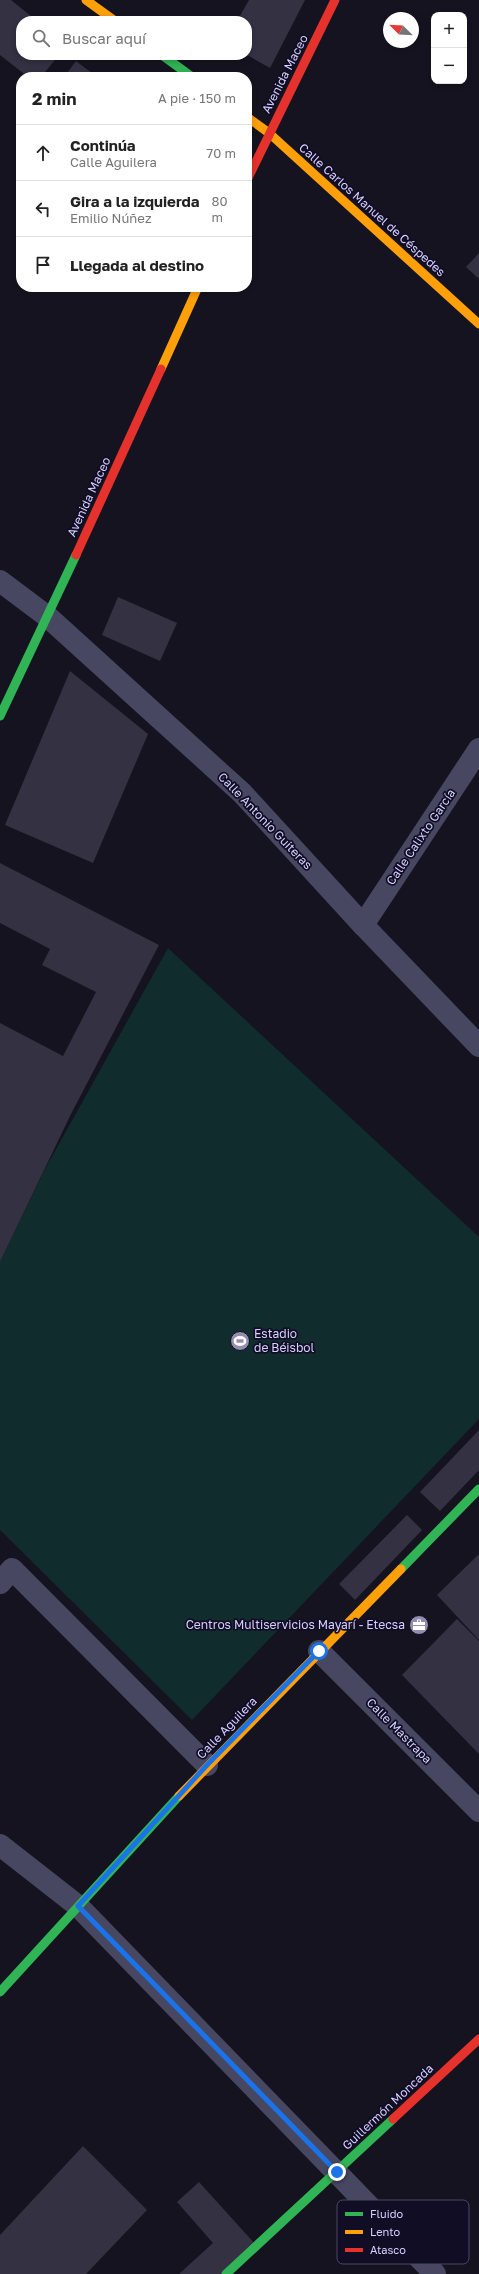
<!DOCTYPE html>
<html lang="es">
<head>
<meta charset="utf-8">
<style>
	body { margin:0; font-family:"Golos Text",sans-serif; background:#f2f2f2; color:#222 }
	.controls { position:absolute; right:12px; top:12px; display:grid; overflow:hidden; border-radius:8px; box-shadow:0 2px 6px #0003 }
	.controls button { width:36px; height:36px; display:grid; place-items:center; padding:0; border:0; border-bottom:1px solid #e0e0e0; background:#fff; color:#222; font:20px sans-serif }
	.compass { position:absolute; left:383px; top:12px; width:36px; height:36px; border-radius:50%; background:#fff; box-shadow:0 2px 6px #0003; rotate:294deg }
	.stop { position:absolute; width:12px; height:12px; margin:-9px; border:3px solid #1a73e8; border-radius:50%; background:#fff }
	.stop.end { background:#1a73e8; border-color:#fff; box-shadow:0 1px 4px #0008 }
	.list { margin:0; padding:0; list-style:none }
	h2 { display:flex; justify-content:space-between; align-items:center; height:52px; margin:0; padding:0 16px; font-size:17px }
	h2 small { font-size:13px; font-weight:400; color:#767676 }
	.list li { display:grid; grid-template-columns:26px 1fr auto; gap:12px; align-items:center; box-sizing:border-box; height:56px; padding:0 16px; border-top:1px solid #e0e0e0 }
	.list b { display:block; font-size:15px; white-space:nowrap }
	.list p { margin:0; font-size:13px; white-space:nowrap; color:#767676 }
	.list em { font-size:13px; font-style:normal; color:#767676 }
	.icon { flex:none; width:22px; height:22px; fill:none; stroke:currentColor; stroke-width:2; stroke-linecap:round; stroke-linejoin:round }
	.map { position:relative; flex:none; width:479px; height:2274px; overflow:hidden }
	.search { position:absolute; background:#fff; box-shadow:0 2px 6px #0003; left:16px; top:16px; width:236px; height:44px; display:flex; align-items:center; gap:10px; box-sizing:border-box; padding:0 14px; border-radius:16px; color:#767676; font-size:15px }
	.panel { position:absolute; background:#fff; box-shadow:0 2px 6px #0003; left:16px; top:72px; width:236px; height:220px; border-radius:16px }
	.map>svg:first-child { display:block }
	.green { fill:#102c2d }
	.building { fill:#333142 }
	.lines { fill:none; stroke-linecap:round; stroke-linejoin:round }
	.street { stroke:#484761; stroke-width:22 }
	.fast { stroke:#30b455; stroke-width:9 }
	.slow { stroke:#ff9f0a; stroke-width:9 }
	.jam { stroke:#e5322d; stroke-width:9 }
	.route { stroke:#1a73e8; stroke-width:5 }
	.labels { text-anchor:middle; stroke-width:3.5; stroke-linejoin:round; paint-order:stroke }
	.street-label { font-size:12px; fill:#d7d1ff; stroke:#110d25 }
	.poi-label { font-size:12px; fill:#d7d1ff; stroke:#110d25; text-anchor:start }
	.key { fill:#110d25; stroke:#4c4866; stroke-width:1 }
	.key-label { font-size:11px; fill:#d7d1ff }
</style>
</head>
<body>
<div class="map">
<svg width="479" height="2274" viewBox="0 0 479 2274">
	<rect width="100%" height="100%" fill="#14131f"/>
	<polygon class="green" points="168,948 479,1237 479,1419 192,1720 0,1530 0,1262 45,1169"/>
	<g class="building">
		<polygon points="0,0 11,0 37,21 21,21 21,55 59,55 41,77 28,77 0,55"/>
		<polygon points="249,0 305,0 270,68 247,55 247,21 237,21"/>
		<polygon points="76,61 97,77 64,77"/>
		<polygon points="479,253 479,279 466,267"/>
		<polygon points="118,597 177,623 160,661 102,635"/>
		<polygon points="70,671 148,734 93,863 5,825"/>
		<polygon points="0,863 159,945 70,1116 0,1262 0,1023 63,1056 96,992 42,965 50,949 0,923"/>
		<polygon points="479,1430 479,1470 440,1511 420,1492"/>
		<polygon points="407,1515 422,1530 355,1600 339,1584"/>
		<polygon points="479,1554 479,1640 437,1595"/>
		<polygon points="457,1619 479,1641 479,1754 402,1675"/>
		<polygon points="83,2146 147,2210 86,2274 0,2274 0,2235"/>
		<polygon points="199,2182 256,2245 225,2274 179,2274 213,2243 177,2202"/>
	</g>
	<g class="lines">
		<g class="street">
			<polyline points="0,581 48,617 242,793 363,925 479,1046"/>
			<polyline points="363,925 479,749"/>
			<polyline points="0,1583 12,1569 207,1765"/>
			<polyline points="319,1651 479,1811"/>
			<polyline points="0,1845 78,1906 435,2274"/>
		</g>
		<g class="fast">
			<polyline points="162,55 192,77"/>
			<polyline points="0,716 76,555"/>
			<polyline points="401,1569 479,1489"/>
			<polyline points="0,1992 179,1796"/>
			<polyline points="226,2274 393,2119"/>
		</g>
		<g class="slow">
			<polyline points="86,0 115,21"/>
			<polyline points="247,117 269,133 479,324"/>
			<polyline points="161,369 198,287"/>
			<polyline points="179,1796 401,1569"/>
		</g>
		<g class="jam">
			<polyline points="247,180 335,0"/>
			<polyline points="76,555 161,369"/>
			<polyline points="393,2119 479,2039"/>
		</g>
	</g>
	<g class="lines">
		<polyline class="route" points="319,1651 207,1765 78,1906 337,2172"/>
	</g>
	<defs>
		<g id="stadium-disc" transform="scale(1)"><circle r="9.5" fill="#938eb1" stroke="#110d25"/><path d="M0-5a6.5 5 0 1 0 0 10a6.5 5 0 1 0 0-10ZM-3.5-1.8h7v3.6h-7Z" fill="#fff"/></g>
		<g id="office-disc" transform="scale(1)"><circle r="9.5" fill="#938eb1" stroke="#110d25"/><path d="M-6-3h4V-5.5h4V-3h4V5H-6ZM-1-4.5V-3h2v-1.5ZM-6 0V1H6V0Z" fill="#fff"/></g>
	</defs>
	<g fill-rule="evenodd">
		<use href="#stadium-disc" x="240" y="1341"/>
		<use href="#office-disc" x="419" y="1625"/>
	</g>
	<g class="labels">
		<g class="street-label">
			<text transform="translate(285 74) rotate(-63)" y="4">Avenida Maceo</text>
			<text transform="translate(372 210) rotate(42)" y="4">Calle Carlos Manuel de Céspedes</text>
			<text transform="translate(89 497) rotate(-65)" y="4">Avenida Maceo</text>
			<text transform="translate(265 821) rotate(46)" y="4">Calle Antonio Guiteras</text>
			<text transform="translate(421 837) rotate(-56)" y="4">Calle Calixto García</text>
			<text transform="translate(227 1728) rotate(-46)" y="4">Calle Aguilera</text>
			<text transform="translate(399 1731) rotate(45)" y="4">Calle Mastrapa</text>
			<text transform="translate(388 2107) rotate(-43)" y="4">Guillermón Moncada</text>
		</g>
		<g class="poi-label">
			<text x="254" y="1338">Estadio<tspan x="254" dy="14">de Béisbol</tspan></text>
			<text x="405" y="1629" text-anchor="end">Centros Multiservicios Mayarí - Etecsa</text>
		</g>
	</g>
	<rect x="337" y="2200" width="132" height="64" rx="6" class="key"/>
	<rect x="345" y="2212" width="18" height="4" fill="#30b455"/>
	<rect x="345" y="2230" width="18" height="4" fill="#ff9f0a"/>
	<rect x="345" y="2248" width="18" height="4" fill="#e5322d"/>
	<g class="key-label">
		<text x="370" y="2218">Fluido</text>
		<text x="370" y="2236">Lento</text>
		<text x="370" y="2254">Atasco</text>
	</g>
</svg>
<div class="controls">
<button>+</button>
<button>−</button>
</div>
<svg class="compass" viewBox="-18 -18 36 36"><path d="M0-13l5 13h-10z" fill="#e53935"/><path d="M0 13l5-13h-10z" fill="#767676"/></svg>
<div class="stop" style="left:319px;top:1651px"></div>
<div class="stop end" style="left:337px;top:2172px"></div>
<div class="search"><svg class="icon" aria-label="search" viewBox="0 0 24 24"><circle cx="10" cy="10" r="6"/><path d="M15 15l6 6"/></svg>Buscar aquí</div>
<section class="panel">
<h2>2 min<small>A pie · 150 m</small></h2>
<ul class="list">
<li><svg class="icon" aria-label="ahead" viewBox="0 0 24 24"><path d="M12 20V5M6 11l6-6 6 6"/></svg><div><b>Continúa</b><p>Calle Aguilera</p></div><em>70 m</em></li>
<li><svg class="icon" aria-label="left" viewBox="0 0 24 24"><path d="M17 20v-9H6M10 6l-5 5 5 5"/></svg><div><b>Gira a la izquierda</b><p>Emilio Núñez</p></div><em>80 m</em></li>
<li><svg class="icon" aria-label="arrive" viewBox="0 0 24 24"><path d="M6 21V4h12l-3 4 3 4H6"/></svg><div><b>Llegada al destino</b></div></li>
</ul>
</section>
</div>
</body>
</html>
